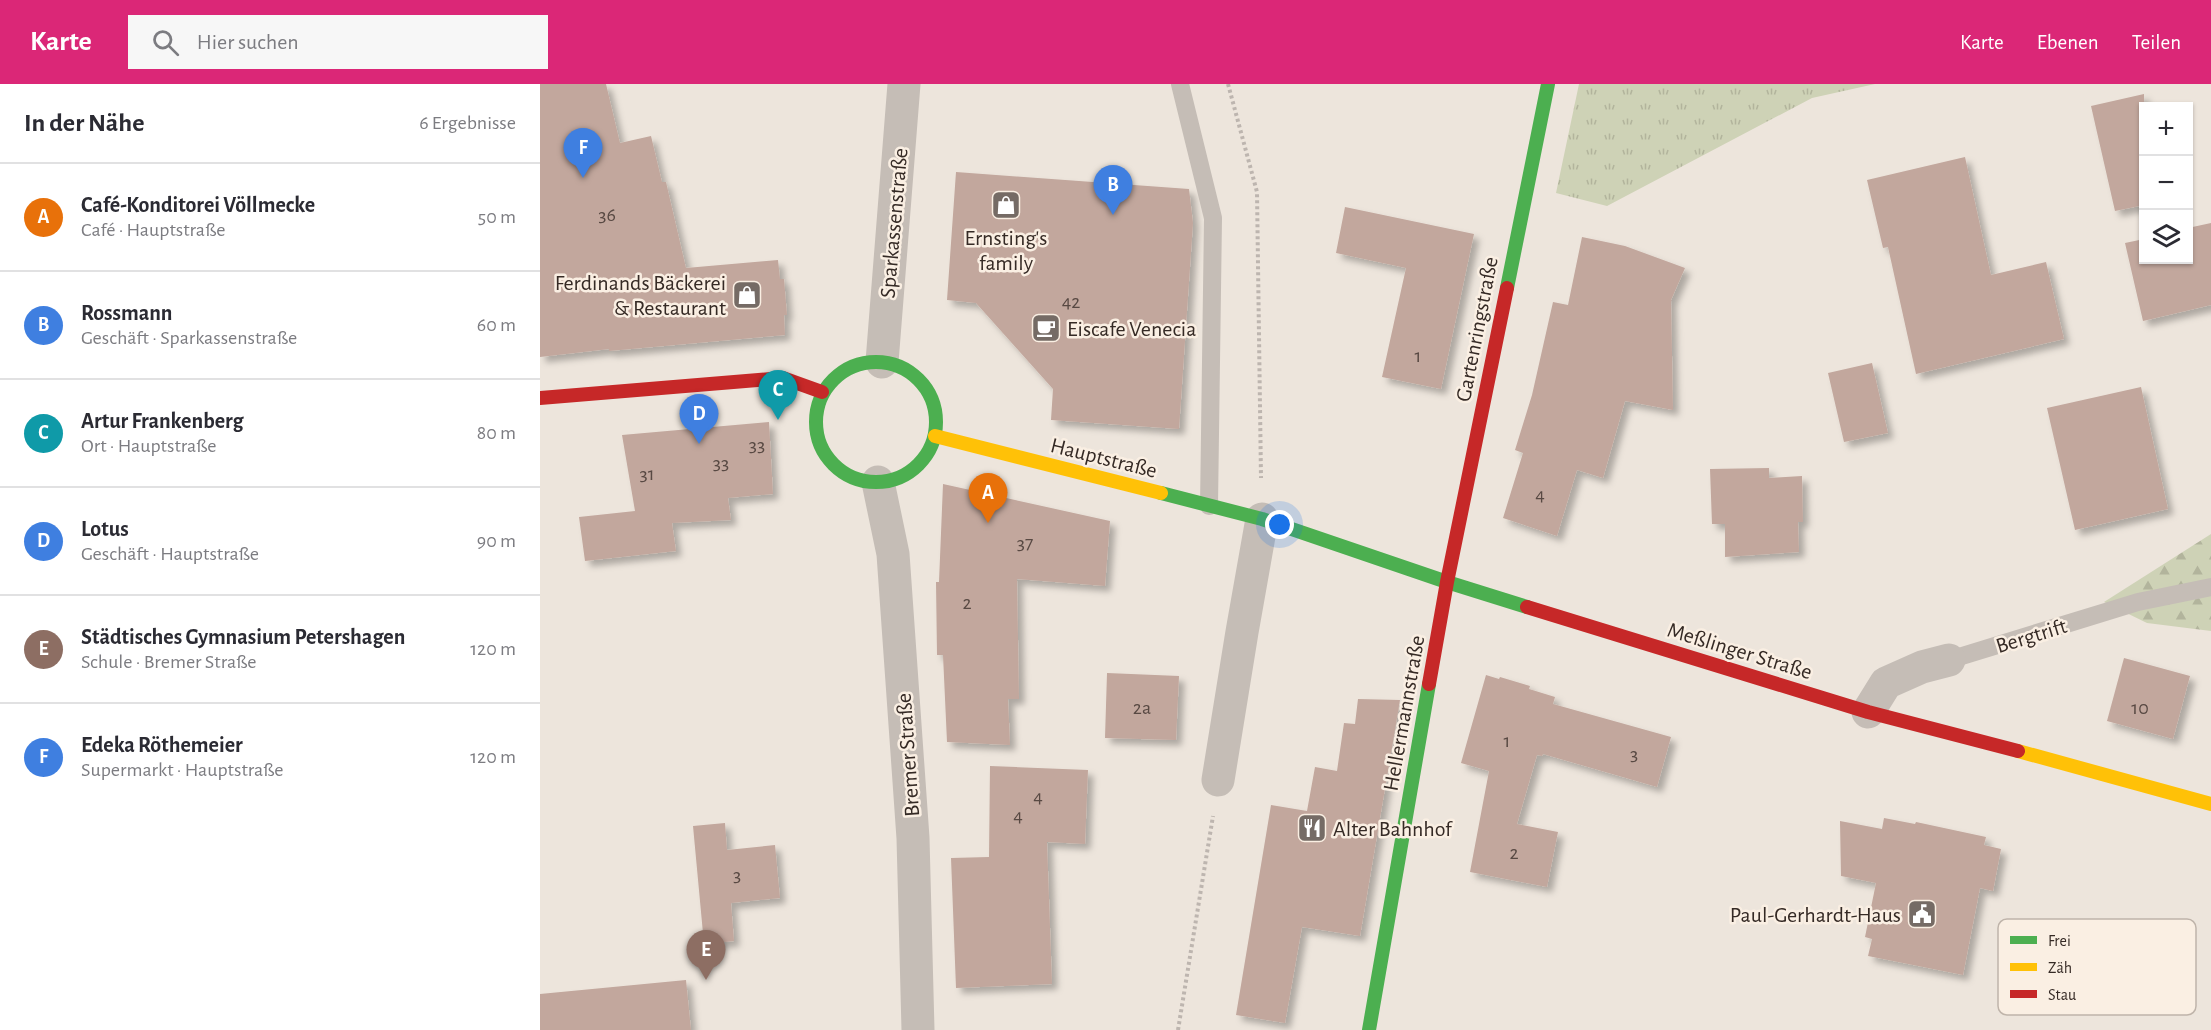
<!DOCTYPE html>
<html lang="de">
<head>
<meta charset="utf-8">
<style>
	body { margin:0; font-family:"Alegreya Sans",sans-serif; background:#f7f7f7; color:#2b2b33 }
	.controls { position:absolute; right:18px; top:18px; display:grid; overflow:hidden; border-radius:0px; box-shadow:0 2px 4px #0004 }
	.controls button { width:54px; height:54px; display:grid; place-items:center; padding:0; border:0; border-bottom:2px solid #e1e1e2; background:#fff; color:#2b2b33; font:30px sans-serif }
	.you { position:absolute; left:740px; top:441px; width:21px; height:21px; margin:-15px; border:4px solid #fff; border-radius:50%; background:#1a73e8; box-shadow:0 0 0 9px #1a73e833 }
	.badge { display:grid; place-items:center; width:39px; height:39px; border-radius:50%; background:#db2777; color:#fff; font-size:20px; font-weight:700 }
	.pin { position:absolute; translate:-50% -50px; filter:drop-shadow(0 2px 3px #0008) }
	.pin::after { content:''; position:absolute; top:32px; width:21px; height:18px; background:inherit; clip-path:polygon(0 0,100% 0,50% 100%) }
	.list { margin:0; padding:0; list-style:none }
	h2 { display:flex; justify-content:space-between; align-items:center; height:78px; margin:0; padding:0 24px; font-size:26px }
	h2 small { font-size:20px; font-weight:400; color:#7c7c81 }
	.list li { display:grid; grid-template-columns:39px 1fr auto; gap:18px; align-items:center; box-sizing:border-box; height:108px; padding:0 24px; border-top:2px solid #e1e1e2 }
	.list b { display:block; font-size:22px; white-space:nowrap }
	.list p { margin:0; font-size:20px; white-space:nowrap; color:#7c7c81 }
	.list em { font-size:20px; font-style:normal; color:#7c7c81 }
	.icon { flex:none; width:33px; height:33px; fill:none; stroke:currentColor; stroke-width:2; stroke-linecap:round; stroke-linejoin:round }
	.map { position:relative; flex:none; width:1671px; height:946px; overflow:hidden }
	header { display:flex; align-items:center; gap:36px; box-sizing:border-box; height:84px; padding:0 30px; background:#db2777; color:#fff }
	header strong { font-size:28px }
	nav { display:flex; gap:33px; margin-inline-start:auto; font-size:21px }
	.search { width:420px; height:54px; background:#f7f7f7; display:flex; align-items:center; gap:15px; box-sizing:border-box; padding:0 21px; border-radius:0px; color:#7c7c81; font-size:22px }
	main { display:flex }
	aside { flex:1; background:#fff }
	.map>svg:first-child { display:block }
	.grass { fill:url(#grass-tufts) }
	.forest { fill:url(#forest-firs) }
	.building { fill:#c2a79d; filter:url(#shadow) }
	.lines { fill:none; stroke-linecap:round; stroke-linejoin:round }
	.path { stroke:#bdb5af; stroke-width:4; stroke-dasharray:3 3; stroke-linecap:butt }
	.lane { stroke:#c5bdb6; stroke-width:18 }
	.street { stroke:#c5bdb6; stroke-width:33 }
	.fast { stroke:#4caf50; stroke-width:14 }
	.slow { stroke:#ffc107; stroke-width:14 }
	.jam { stroke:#c62828; stroke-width:14 }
	.labels { text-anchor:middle; stroke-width:5; stroke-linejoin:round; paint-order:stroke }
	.number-label { font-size:20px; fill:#584943 }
	.street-label { font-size:22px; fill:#352a25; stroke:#faefe3 }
	.poi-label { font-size:22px; fill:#352a25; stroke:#faefe3; text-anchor:end }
	.key { fill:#faefe3; stroke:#bfb4aa; stroke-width:1.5 }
	.key-label { font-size:16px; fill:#352a25 }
</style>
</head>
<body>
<header>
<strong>Karte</strong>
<div class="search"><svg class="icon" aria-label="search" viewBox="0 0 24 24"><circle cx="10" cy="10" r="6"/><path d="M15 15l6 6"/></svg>Hier suchen</div>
<nav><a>Karte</a><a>Ebenen</a><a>Teilen</a></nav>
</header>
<main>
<aside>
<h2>In der Nähe<small>6 Ergebnisse</small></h2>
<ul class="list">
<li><span class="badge" style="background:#e8710a">A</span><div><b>Café-Konditorei Völlmecke</b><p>Café · Hauptstraße</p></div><em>50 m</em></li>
<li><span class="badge" style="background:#3f7fe0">B</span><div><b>Rossmann</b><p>Geschäft · Sparkassenstraße</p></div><em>60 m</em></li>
<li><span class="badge" style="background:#0f9aa8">C</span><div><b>Artur Frankenberg</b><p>Ort · Hauptstraße</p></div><em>80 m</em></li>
<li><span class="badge" style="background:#3f7fe0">D</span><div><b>Lotus</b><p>Geschäft · Hauptstraße</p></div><em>90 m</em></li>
<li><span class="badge" style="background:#8d6e63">E</span><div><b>Städtisches Gymnasium Petershagen</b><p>Schule · Bremer Straße</p></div><em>120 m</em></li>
<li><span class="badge" style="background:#3f7fe0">F</span><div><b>Edeka Röthemeier</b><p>Supermarkt · Hauptstraße</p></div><em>120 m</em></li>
</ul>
</aside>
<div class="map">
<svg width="1671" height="946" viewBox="0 0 1671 946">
	<defs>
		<pattern id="grass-tufts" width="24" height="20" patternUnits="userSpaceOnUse" patternTransform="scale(1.5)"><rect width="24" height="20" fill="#ced2b6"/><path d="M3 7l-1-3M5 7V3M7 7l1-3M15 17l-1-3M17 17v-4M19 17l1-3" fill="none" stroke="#b2b49c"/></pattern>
		<pattern id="forest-firs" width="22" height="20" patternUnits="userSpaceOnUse" patternTransform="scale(1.5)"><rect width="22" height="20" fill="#ced2b6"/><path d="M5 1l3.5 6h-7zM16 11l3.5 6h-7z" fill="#b2b49c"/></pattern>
		<filter id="shadow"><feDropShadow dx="5.5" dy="5.5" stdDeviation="3" flood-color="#0004"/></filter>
	</defs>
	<rect width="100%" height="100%" fill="#ede5dc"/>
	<polygon class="grass" points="1039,0 1335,0 1272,14 1067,122 1016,109"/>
	<polygon class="forest" points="1671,450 1671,547 1607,539 1564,518"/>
	<g class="building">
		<polygon points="0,0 66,0 80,59 111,52 122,98 126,98 146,184 238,176 240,195 244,195 247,231 244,231 245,251 69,267 69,265 0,273"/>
		<polygon points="1604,10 1604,121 1575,127 1551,22"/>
		<polygon points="1425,73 1451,191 1506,178 1524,255 1376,290 1348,163 1343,164 1327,96"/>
		<polygon points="416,88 649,105 653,139 639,345 511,336 513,305 436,219 407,216"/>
		<polygon points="805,123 934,150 901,305 842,293 866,184 796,169"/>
		<polygon points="1671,139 1671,221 1603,237 1585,159 1604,155 1604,176 1648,176 1648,144"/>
		<polygon points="1042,153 1085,162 1145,184 1131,216 1133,326 1085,317 1063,394 1037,386 1017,452 963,434 983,369 975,366 992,311 1013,218 1028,221"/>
		<polygon points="1332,279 1348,349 1304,358 1288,289"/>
		<polygon points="1601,303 1628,425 1535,446 1507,324"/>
		<polygon points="229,338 233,410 188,414 191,436 132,439 136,467 45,477 39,433 95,427 82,351"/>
		<polygon points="1229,384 1229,394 1262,392 1263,438 1258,438 1259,468 1185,473 1185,440 1172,440 1170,385"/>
		<polygon points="403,400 570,437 565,502 477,495 479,615 468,615 470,661 407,658 403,571 397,571 396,498 399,498"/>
		<polygon points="1584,574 1650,592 1633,655 1567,637"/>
		<polygon points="567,589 639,592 636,656 565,654"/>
		<polygon points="946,591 959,595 960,593 990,602 989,605 1015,613 1013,620 1131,653 1117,703 1003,670 1002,672 997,671 977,740 1018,748 1007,803 930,788 949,687 921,679"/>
		<polygon points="818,615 860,616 820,852 762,843 745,939 696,931 731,721 767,727 775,683 797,687 804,639 815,640"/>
		<polygon points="450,682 548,686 545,760 507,758 512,900 416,904 411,774 449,773"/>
		<polygon points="1344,734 1375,740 1376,738 1446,753 1444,761 1461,765 1453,807 1440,804 1423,891 1328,872 1332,855 1325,853 1336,799 1301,792 1300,737 1342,745"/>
		<polygon points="185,739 187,766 235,761 240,814 191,819 194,857 164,860 153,742"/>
		<polygon points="146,896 151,946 0,946 0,910"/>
	</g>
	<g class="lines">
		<g class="path">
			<polyline points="688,0 717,108 721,394"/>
			<polyline points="638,946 673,732"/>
		</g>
		<g class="lane">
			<polyline points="640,0 673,134 669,422"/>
			<polyline points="1409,576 1598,518 1671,503"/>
		</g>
		<g class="street">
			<polyline points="342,278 364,0"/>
			<polyline points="338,398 353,470 373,754 378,946"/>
			<polyline points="1328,628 1346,599 1382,583 1409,576"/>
			<polyline points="678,696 702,548 722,435"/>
		</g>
		<g class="fast">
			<polyline points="967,204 1008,0"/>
			<circle cx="336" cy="338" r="60"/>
			<polyline points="621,409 722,435 907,498 987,523"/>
			<polyline points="829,946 889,600"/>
		</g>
		<g class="slow">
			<polyline points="395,352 621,409"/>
			<polyline points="1478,667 1671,720"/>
		</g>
		<g class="jam">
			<polyline points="0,314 243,294 282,308"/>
			<polyline points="987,523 1328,628 1478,667"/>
			<polyline points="889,600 907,498 967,204"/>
		</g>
	</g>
	<defs>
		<g id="shop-square" transform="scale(1.5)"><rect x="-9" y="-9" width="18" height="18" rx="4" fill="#756b65" stroke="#faefe3"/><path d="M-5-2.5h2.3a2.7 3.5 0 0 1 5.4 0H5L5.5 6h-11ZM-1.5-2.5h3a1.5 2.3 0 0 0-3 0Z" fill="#fff"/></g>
		<g id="cafe-square" transform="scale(1.5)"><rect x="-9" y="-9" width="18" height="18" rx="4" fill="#756b65" stroke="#faefe3"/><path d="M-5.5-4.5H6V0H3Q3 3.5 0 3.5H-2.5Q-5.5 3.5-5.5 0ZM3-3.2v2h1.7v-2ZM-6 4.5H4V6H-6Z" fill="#fff"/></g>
		<g id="restaurant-square" transform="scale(1.5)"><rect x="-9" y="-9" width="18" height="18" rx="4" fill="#756b65" stroke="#faefe3"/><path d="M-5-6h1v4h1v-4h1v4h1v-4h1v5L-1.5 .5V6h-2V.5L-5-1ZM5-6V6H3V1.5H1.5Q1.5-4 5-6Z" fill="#fff"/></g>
		<g id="civic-square" transform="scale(1.5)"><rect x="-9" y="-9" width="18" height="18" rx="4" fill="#756b65" stroke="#faefe3"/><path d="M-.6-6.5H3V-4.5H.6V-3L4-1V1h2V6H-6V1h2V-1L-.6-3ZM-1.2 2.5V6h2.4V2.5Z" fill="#fff"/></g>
	</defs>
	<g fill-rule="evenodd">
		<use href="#shop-square" x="466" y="121"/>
		<use href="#shop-square" x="207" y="211"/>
		<use href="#cafe-square" x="506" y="244"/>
		<use href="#restaurant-square" x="772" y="744"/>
		<use href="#civic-square" x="1382" y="830"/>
	</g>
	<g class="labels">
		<g class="number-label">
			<text x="67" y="137">36</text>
			<text x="531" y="224">42</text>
			<text x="878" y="278">1</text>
			<text x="217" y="367">33</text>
			<text x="181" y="385">33</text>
			<text x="107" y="396">31</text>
			<text x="1000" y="417">4</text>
			<text x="485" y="465">37</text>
			<text x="427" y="525">2</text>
			<text x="602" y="630">2a</text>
			<text x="1600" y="630">10</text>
			<text x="967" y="663">1</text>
			<text x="1094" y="676">3</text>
			<text x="498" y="719">4</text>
			<text x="478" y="738">4</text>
			<text x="974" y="775">2</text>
			<text x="197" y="797">3</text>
		</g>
		<g class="street-label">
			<text transform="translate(353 139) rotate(-85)" y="8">Sparkassenstraße</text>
			<text transform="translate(936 245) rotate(-79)" y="8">Gartenringstraße</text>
			<text transform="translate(564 373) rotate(14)" y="8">Hauptstraße</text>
			<text transform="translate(1491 551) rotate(-17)" y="8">Bergtrift</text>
			<text transform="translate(1200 566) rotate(17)" y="8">Meßlinger Straße</text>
			<text transform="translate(863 629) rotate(-80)" y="8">Hellermannstraße</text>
			<text transform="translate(367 671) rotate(-94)" y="8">Bremer Straße</text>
		</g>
		<g class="poi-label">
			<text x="466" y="161" text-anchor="middle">Ernsting's<tspan x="466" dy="25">family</tspan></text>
			<text x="186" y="206">Ferdinands Bäckerei<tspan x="186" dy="25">&amp; Restaurant</tspan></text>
			<text x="527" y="252" text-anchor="start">Eiscafe Venecia</text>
			<text x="793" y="752" text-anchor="start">Alter Bahnhof</text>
			<text x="1361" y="838">Paul-Gerhardt-Haus</text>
		</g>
	</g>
	<rect x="1458" y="835" width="198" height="96" rx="9" class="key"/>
	<rect x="1470" y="852" width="27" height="8" fill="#4caf50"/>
	<rect x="1470" y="879" width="27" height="8" fill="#ffc107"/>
	<rect x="1470" y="906" width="27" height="8" fill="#c62828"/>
	<g class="key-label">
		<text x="1508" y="862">Frei</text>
		<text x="1508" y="889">Zäh</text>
		<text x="1508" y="916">Stau</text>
	</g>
</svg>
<div class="controls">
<button>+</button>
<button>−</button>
<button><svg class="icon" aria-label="layers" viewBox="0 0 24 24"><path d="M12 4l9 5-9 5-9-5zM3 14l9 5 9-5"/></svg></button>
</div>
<div class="you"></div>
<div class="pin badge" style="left:448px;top:439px;background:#e8710a">A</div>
<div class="pin badge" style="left:573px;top:131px;background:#3f7fe0">B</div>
<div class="pin badge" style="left:238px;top:336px;background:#0f9aa8">C</div>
<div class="pin badge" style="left:159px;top:360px;background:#3f7fe0">D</div>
<div class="pin badge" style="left:166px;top:896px;background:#8d6e63">E</div>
<div class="pin badge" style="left:43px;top:94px;background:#3f7fe0">F</div>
</div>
</main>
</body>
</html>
